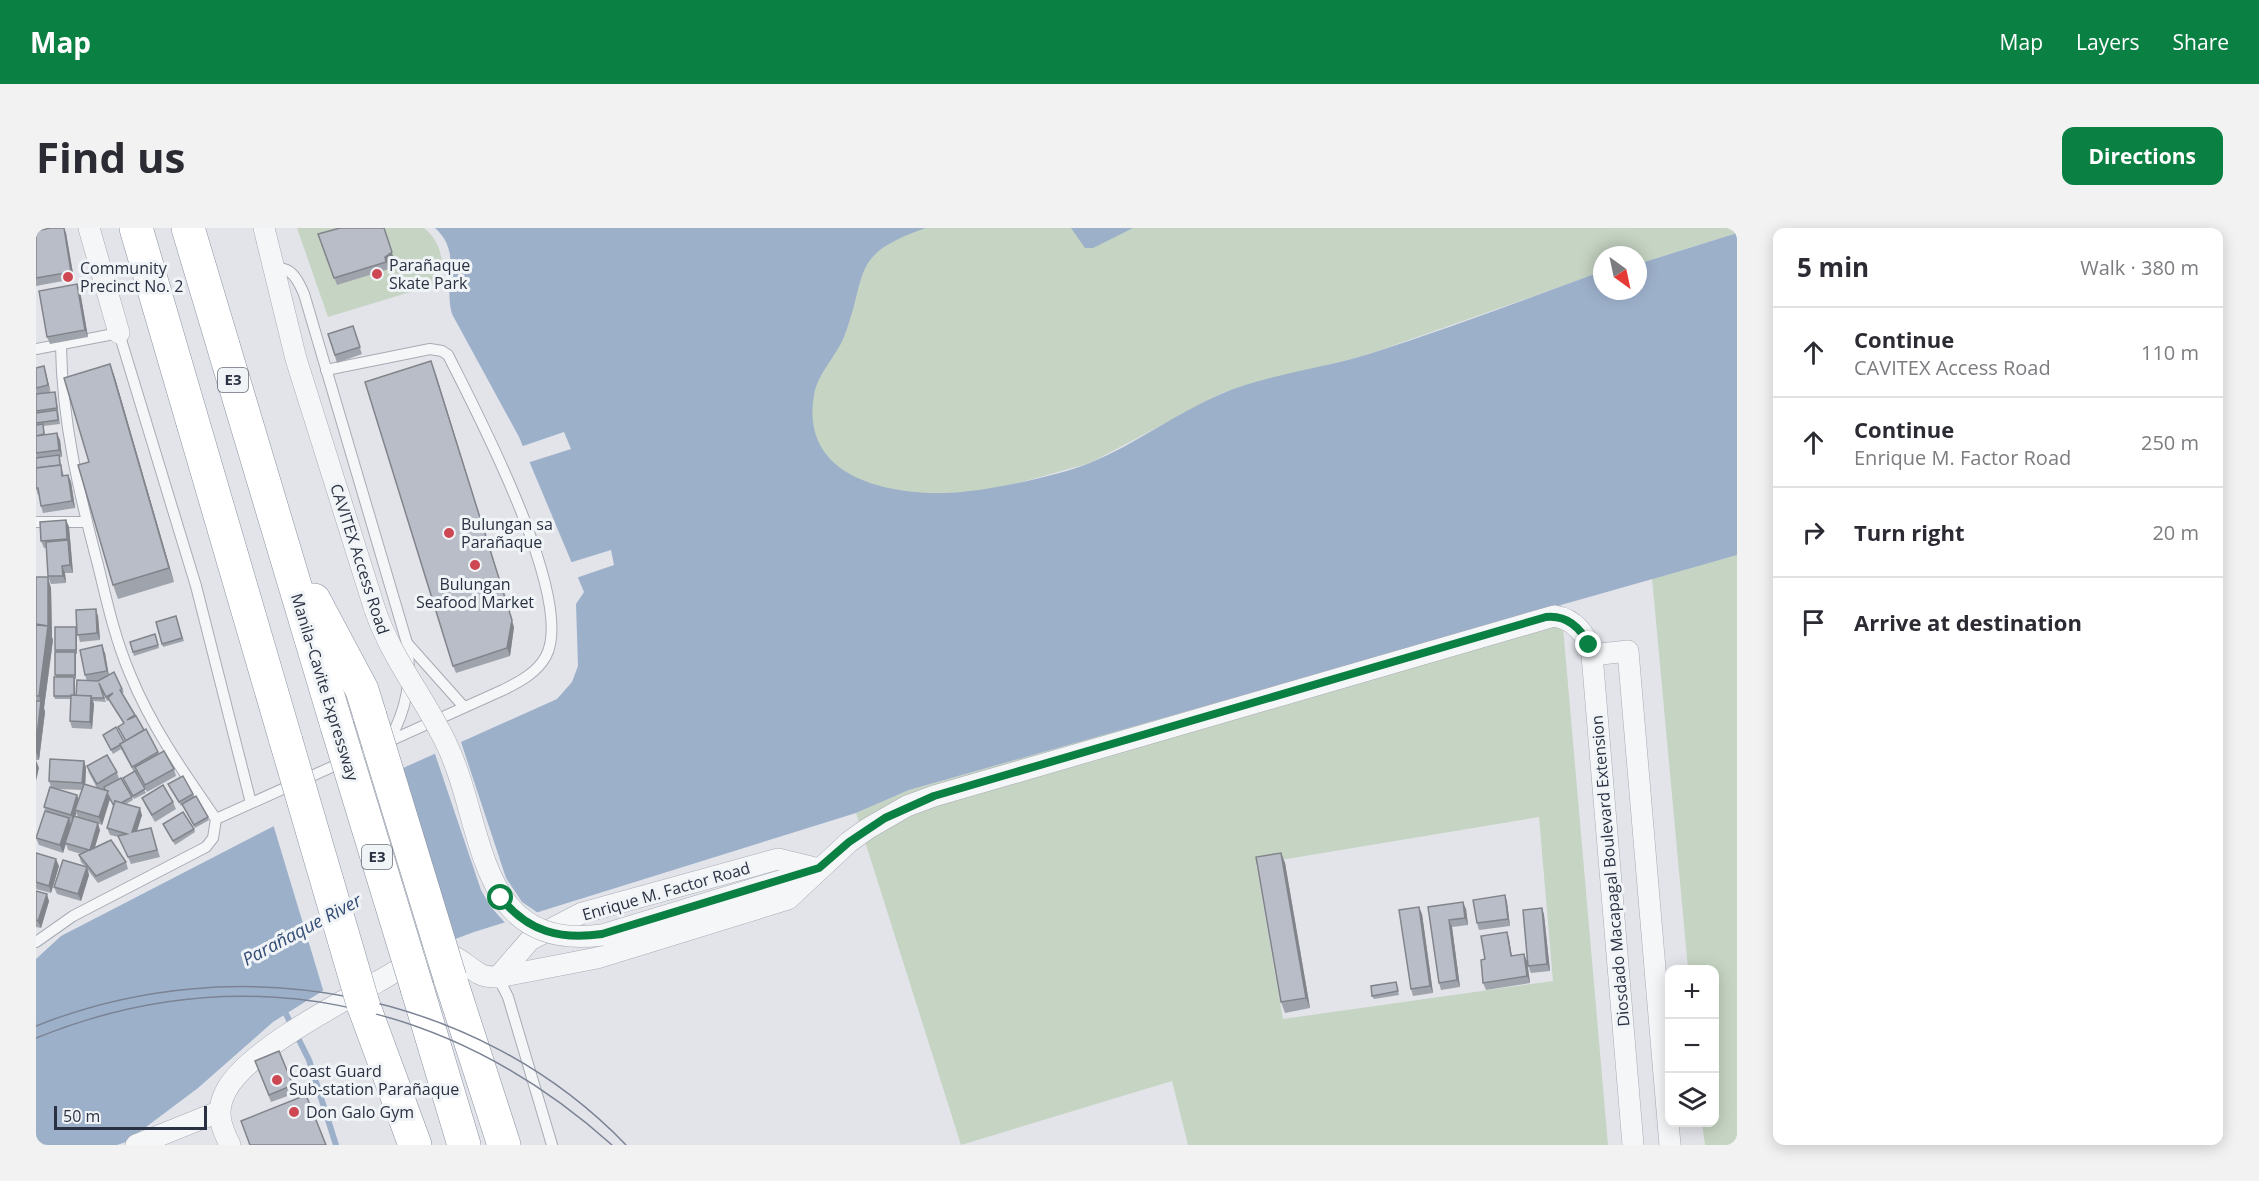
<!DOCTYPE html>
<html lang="en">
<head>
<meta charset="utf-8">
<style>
	body { margin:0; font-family:"Open Sans",sans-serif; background:#f2f2f3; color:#2b2b33 }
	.controls { position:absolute; right:18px; bottom:18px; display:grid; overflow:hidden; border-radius:12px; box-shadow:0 3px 15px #0003 }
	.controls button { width:54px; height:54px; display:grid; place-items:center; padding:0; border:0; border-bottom:2px solid #e1e1e2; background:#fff; color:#2b2b33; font:30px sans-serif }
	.compass { position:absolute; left:1557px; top:18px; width:54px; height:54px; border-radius:50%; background:#fff; box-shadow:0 3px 15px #0003; rotate:147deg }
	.scale { position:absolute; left:18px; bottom:15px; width:153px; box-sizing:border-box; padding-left:6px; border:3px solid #2a3142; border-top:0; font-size:16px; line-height:21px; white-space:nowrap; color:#2a3142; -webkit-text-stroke:4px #f1f4f7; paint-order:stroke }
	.stop { position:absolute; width:18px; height:18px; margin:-14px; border:4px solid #0b8043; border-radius:50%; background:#fff }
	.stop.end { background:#0b8043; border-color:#fff; box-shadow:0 2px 6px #0008 }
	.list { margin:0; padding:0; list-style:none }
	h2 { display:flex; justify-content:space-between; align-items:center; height:78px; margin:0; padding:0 24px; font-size:26px }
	h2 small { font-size:20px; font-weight:400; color:#7c7c81 }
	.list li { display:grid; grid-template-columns:39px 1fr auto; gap:18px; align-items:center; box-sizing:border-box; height:90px; padding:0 24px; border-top:2px solid #e1e1e2 }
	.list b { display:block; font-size:22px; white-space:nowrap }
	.list p { margin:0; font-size:20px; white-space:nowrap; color:#7c7c81 }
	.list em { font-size:20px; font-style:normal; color:#7c7c81 }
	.icon { flex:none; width:33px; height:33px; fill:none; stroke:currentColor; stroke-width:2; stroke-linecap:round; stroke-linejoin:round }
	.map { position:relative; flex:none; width:1701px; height:917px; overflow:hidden; border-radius:12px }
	header { display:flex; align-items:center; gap:36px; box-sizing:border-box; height:84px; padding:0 30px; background:#0b8043; color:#fff }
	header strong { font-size:28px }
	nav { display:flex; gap:33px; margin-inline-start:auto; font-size:21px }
	.intro { display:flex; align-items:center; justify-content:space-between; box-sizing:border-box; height:144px; padding:0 36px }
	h1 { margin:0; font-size:42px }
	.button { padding:15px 27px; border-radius:12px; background:#0b8043; color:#fff; font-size:21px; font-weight:700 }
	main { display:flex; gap:36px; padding:0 36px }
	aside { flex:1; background:#fff; border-radius:12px; box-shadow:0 3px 15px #0003 }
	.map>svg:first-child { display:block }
	.green { fill:#c6d4c3; fill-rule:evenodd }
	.water { fill:#9db0ca }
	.pier { fill:#e2e4ea }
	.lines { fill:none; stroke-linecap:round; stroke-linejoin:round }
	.stream { stroke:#9db0ca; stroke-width:6 }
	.service-casing { stroke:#a7abb4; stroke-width:12 }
	.minor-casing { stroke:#a7abb4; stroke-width:22 }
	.motorway-casing { stroke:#8991a1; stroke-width:34 }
	.service { stroke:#f5f6f8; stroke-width:10 }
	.minor { stroke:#f5f6f8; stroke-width:21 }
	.motorway { stroke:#fff; stroke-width:33 }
	.tram { stroke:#7b8394; stroke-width:1.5 }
	.minor-bridge-casing { stroke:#a7abb4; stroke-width:22; stroke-linecap:butt }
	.motorway-bridge-casing { stroke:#8991a1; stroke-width:34; stroke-linecap:butt }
	.minor-bridge { stroke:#f5f6f8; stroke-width:21 }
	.motorway-bridge { stroke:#fff; stroke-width:33 }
	.wall { fill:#9fa3ab; fill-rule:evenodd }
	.shaded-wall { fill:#82848b }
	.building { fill:#b9bdc7; stroke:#82848b; stroke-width:1.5 }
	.route { stroke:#0b8043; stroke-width:8 }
	.poi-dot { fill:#ce4853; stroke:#f1f4f7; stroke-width:2 }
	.labels { text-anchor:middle; stroke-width:6; stroke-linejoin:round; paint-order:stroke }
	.shield { fill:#f1f4f7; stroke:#666c78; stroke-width:1.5 }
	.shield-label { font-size:15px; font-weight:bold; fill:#2a3142 }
	.poi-label { font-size:16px; fill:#2a3142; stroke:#f1f4f7; text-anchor:start }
	.street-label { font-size:16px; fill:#2a3142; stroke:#f1f4f7 }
	.water-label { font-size:18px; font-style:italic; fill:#344d76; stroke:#f1f4f7 }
</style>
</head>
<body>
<header>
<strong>Map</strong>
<nav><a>Map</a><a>Layers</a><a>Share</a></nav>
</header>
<div class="intro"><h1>Find us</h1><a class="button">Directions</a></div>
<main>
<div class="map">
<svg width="1701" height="917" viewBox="0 0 1701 917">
	<rect width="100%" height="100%" fill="#e2e4ea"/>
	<g class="green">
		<path d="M261,0H388C405,13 409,35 404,55L292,89Z"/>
		<polygon points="600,0 1701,0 1701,5 1602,36 1602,27 1566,27 1566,44 1330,127 1186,165 1054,235 807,304"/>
		<polygon points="1701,327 1701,917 1669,917 1666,895 1678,894 1678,742 1652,741 1616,350"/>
		<path d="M1525,376L1572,917H1152L1136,853L925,917L820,585L873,562ZM1503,589L1517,753L1247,791L1220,636Z"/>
	</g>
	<g class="water">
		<path d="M399,0H890C812,27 833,44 808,109C800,128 781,147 778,167C764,248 848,266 909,265C948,264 1018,249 1054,235C1100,216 1140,185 1185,166C1232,146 1285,141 1333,126C1408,102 1482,74 1556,47L1566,44V63H1602V36L1701,5V327L873,562L820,585L438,704L296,757L237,794L162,860L90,914L81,917H0V731L25,708L240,597L521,471L536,454L542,438L540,376L548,364L483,209L416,86C407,55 427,25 399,0Z"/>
		<polygon points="1035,0 1097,0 1057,20 1049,20"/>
	</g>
	<g class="pier">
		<polygon points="528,204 535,221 491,235 484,219"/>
		<polygon points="575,322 578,337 540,350 533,335"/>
		<polygon points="424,511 470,650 486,674 505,687 471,697 454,678 445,662 398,523"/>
		<polygon points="359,540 413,717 288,765 237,596"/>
	</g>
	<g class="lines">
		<polyline class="stream" points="250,786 273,832 300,917"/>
		<g class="service-casing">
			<g id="service">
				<path d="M237,41C255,37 262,52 268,66L371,415C376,451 371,481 353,513"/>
				<polyline points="0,121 83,105 160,358 215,575"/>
				<polyline points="0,294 51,294"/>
				<polyline points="371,415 428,479"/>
				<path d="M180,591L467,462C483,454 501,445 510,428C540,372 440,183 412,127L406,123L394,121L290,142"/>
				<path d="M0,714L37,688L170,619L177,610L180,591C148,545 115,498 94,446C79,411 71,374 62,337C43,265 26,193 25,118"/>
				<polyline points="462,749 472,769 516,917"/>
			</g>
		</g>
		<g class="minor-casing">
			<g id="minor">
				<polyline points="53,0 83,105"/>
				<polyline points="228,0 260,131 339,382"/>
				<polyline points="1556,427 1592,423 1634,917"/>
				<polyline points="566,707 780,642"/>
				<polyline points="462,749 494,712 546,685 742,631 783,641"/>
				<polyline points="100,917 182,884"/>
				<path d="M194,917C184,897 179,882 191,861C213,822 302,776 343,753C360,744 380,728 400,726C419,723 429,738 444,746C449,749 456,749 462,749L561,730L752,671L813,614L831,601L871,578L898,568L1518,388C1539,391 1551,407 1556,427L1597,917"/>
			</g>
		</g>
		<g class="motorway-casing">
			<g id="motorway">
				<polyline points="100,0 250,513"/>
				<polyline points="152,0 301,498"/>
				<polyline points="278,372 326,462 334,488"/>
				<polyline points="414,750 468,917"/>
				<polyline points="381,760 428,917"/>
				<polyline points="327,776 379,917"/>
			</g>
		</g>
		<use href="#service" class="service"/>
		<use href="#minor" class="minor"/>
		<use href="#motorway" class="motorway"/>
		<g class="tram">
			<path d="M0,798C199,718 440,761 590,917"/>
			<path d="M0,810C205,727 413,771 576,917"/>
		</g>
		<g class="minor-bridge-casing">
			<path id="minor-bridge" d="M339,382C356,431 388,469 410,515C450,597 438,724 566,707"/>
		</g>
		<g class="motorway-bridge-casing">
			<g id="motorway-bridge">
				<polyline points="334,488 414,750"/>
				<polyline points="301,498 381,760"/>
				<polyline points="250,513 327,776"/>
			</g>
		</g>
		<use href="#minor-bridge" class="minor-bridge"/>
		<use href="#motorway-bridge" class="motorway-bridge"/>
	</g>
	<g class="wall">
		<polygon points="0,3 30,5 38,51 0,58"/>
		<polygon points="282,6 358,31 352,36 353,41 301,57"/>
		<polygon points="41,56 44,63 52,109 14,116 11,109"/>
		<polygon points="317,98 326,126 301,135 292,106"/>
		<polygon points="74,136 79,150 138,354 82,371 77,357 53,234"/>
		<polygon points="0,140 10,145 14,164 19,164 20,167 24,196 7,198 9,206 24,212 26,229 24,229 25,238 28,248 32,247 35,254 39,280 7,285 5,278 3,267 2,267 0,261"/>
		<polygon points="30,292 33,299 37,345 29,345 30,355 15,356 12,348 10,320 8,320 5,313"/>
		<polygon points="0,348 0,349 15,360 16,409 17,412 8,480 9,484 3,532 0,532"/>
		<polygon points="62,388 64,412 44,414 41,403 41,426 40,426 40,451 39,451 39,468 51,453 49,447 69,425 73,447 86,461 88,464 86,465 108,502 123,526 138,541 140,548 111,564 101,545 100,545 110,565 98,571 87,550 98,544 85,521 77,526 67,507 88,514 89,513 82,499 88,496 73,472 71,473 64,459 70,474 57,473 58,476 56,501 36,500 34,493 35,471 19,471 18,468 20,449 19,422 40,399 41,403"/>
		<polygon points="140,388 148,413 127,419 120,394"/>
		<polygon points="478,399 474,428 420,445 417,438"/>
		<polygon points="119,406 123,420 98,428 94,414"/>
		<path d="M48,533L50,540L49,556L61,560L53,545L51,538L81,544L83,551L96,569L97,572L90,576L106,587L101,603L117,607L124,629L95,636L83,609L74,607L71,600L78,578L74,572L66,597L42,589L40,585L39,589L64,602L59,619L90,634L92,641L62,655L51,641L53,647L45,673L21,666L18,659L50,639L45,634L43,627L45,626L32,622L30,616L27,625L3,617L0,610L10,584L8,579L15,559L13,553ZM21,561L46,562L43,571Z"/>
		<polygon points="132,556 157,566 173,592 159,600 146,577 145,578"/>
		<polygon points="106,570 137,574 140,581 119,594 109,577"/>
		<polygon points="127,596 158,601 159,604 139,617"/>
		<polygon points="0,625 23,638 15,665 0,661"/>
		<polygon points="1245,625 1249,635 1274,780 1249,785 1245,774"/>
		<polygon points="0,663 13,673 5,700 0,699"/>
		<polygon points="1469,667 1471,674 1474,698 1443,702 1441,695"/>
		<polygon points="1392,679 1430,681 1432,697 1416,699 1424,759 1405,762 1403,755"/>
		<polygon points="1506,680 1508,687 1514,743 1495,745 1492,738"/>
		<polygon points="1386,686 1397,765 1377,768 1375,761"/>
		<polygon points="1471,704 1473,711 1476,728 1491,733 1494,755 1450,762 1447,755 1449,731"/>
		<polygon points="1361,758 1363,767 1338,771 1336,768"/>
		<polygon points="243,823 260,865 235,874 219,833"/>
	</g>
	<g class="shaded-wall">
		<polygon points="28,0 30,5 38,51 35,44"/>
		<polygon points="348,0 358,31 352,36 353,41 349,29"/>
		<polygon points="41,56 44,63 52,109 49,102"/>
		<polygon points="74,136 79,150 138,354 133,340"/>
		<polygon points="8,138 10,145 15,165 12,157"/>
		<polygon points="398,140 478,399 474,428 471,420"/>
		<polygon points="21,205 24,212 26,229 23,222"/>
		<polygon points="32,247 35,254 39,280 36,273"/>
		<polygon points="30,292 33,299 37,345 34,337"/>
		<polygon points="26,338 29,345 30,355 27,348"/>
		<polygon points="12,349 15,360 16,409 12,398"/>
		<polygon points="60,381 62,388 64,412 61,405"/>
		<polygon points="12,398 17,412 8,480 9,484 3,532 0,524 0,516 5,475 3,468"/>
		<polygon points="40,399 41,403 41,426 40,422"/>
		<polygon points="66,417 69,425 73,450 71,443"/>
		<polygon points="39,424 40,428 40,451 39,447"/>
		<polygon points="38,449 39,453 39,471 38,468"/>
		<polygon points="55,468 58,476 56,501 54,494"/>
		<polygon points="0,532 3,540 0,553"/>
		<polygon points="48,533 50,540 49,562 46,555"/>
		<polygon points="72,563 74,570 66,597 63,589"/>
		<polygon points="41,567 44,574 39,582 40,585 38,594 35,587"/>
		<polygon points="104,580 106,587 98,612 96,604"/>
		<polygon points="33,590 35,598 27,625 24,617"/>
		<polygon points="62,595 64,602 56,629 54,622"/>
		<polygon points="1245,625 1249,635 1274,780 1270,770"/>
		<polygon points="20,631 23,638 15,665 13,658"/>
		<polygon points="51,639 53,647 45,673 42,666"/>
		<polygon points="11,666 13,673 5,700 2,693"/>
		<polygon points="1469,667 1471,674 1474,698 1472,691"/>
		<polygon points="1427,674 1430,681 1432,697 1429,690"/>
		<polygon points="1383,679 1386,686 1397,765 1394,758"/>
		<polygon points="1506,680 1508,687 1514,743 1511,736"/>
		<polygon points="1413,692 1416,699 1424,759 1421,752"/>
		<polygon points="1471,704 1473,711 1477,735 1475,728"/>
		<polygon points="1488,726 1491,733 1494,755 1491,748"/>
	</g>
	<g class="building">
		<polygon points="14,0 28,0 35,44 0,50 0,3"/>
		<polygon points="304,0 348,0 356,24 349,29 350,34 298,50 282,6"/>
		<polygon points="41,56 49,102 11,109 3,63"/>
		<polygon points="317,98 324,119 299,127 292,106"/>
		<polygon points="395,133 476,392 471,420 417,438 329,154"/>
		<polygon points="74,136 133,340 77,357 42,237 53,234 28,150"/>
		<polygon points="8,138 12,157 0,160 0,140"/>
		<polygon points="19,164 21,180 0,183 0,166"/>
		<polygon points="21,182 22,192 0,195 0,185"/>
		<polygon points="7,196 8,206 0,208 0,197"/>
		<polygon points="21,205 23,222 0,225 0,208"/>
		<polygon points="23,227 24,237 0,240 0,230"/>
		<polygon points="25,237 26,248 32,247 36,273 5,278 2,260 0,260 0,240"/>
		<polygon points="30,292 31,311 5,313 4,294"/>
		<polygon points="32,312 34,337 26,338 27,348 12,348 10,314"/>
		<polygon points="0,349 12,349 12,398 0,396"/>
		<polygon points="60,381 61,405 41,407 40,382"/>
		<polygon points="140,388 146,410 126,416 120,394"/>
		<polygon points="0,397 12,398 3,468 0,468"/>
		<rect x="19" y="399" width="21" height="23"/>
		<polygon points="119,406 122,417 97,424 94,414"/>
		<polygon points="66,417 71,443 49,447 44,422"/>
		<rect x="19" y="424" width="20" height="23"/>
		<polygon points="78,444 86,461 84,462 99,487 91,492 100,488 108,502 90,513 82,499 88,495 72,470 77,465 70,469 63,455 68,470 55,470 55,468 40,468 41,452 62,453"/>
		<rect x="18" y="449" width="20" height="19"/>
		<polygon points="35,467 55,468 54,494 34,493"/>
		<polygon points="0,473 5,473 0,516"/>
		<polygon points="80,499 88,514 84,516 84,517 75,522 67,507"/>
		<polygon points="110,501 122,524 96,539 84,516"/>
		<polygon points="128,523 138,541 109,557 99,539"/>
		<polygon points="71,527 81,544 61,556 51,538"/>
		<polygon points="14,531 48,533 46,555 13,553"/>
		<polygon points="99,543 109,561 97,568 87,550"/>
		<polygon points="147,548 157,566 143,574 132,556"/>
		<polygon points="85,550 96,569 85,575 79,573 78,578 71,565 72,563 69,562 68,559"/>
		<polygon points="48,556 72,563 63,589 39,582"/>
		<polygon points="127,557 137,574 116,587 106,570"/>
		<polygon points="14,559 41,567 35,587 8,579"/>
		<polygon points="160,568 172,589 158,597 146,576"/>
		<polygon points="79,573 104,580 96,604 115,600 121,622 92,629 82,608 91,606 71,600"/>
		<polygon points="9,583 33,590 24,617 0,610"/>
		<polygon points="147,584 158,601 137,613 127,596"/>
		<polygon points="38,588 62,595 54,622 75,612 90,634 60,648 43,627 53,622 29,615"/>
		<polygon points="0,625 20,631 13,658 0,654"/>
		<polygon points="1245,625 1270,770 1245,774 1220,629"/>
		<polygon points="27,632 51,639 42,666 18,659"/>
		<polygon points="0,663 11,666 2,693 0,692"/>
		<polygon points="1469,667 1472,691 1441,695 1437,672"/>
		<polygon points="1427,674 1429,690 1413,692 1421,752 1403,755 1392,679"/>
		<polygon points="1383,679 1394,758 1375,761 1363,682"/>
		<polygon points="1506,680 1511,736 1492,738 1487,682"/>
		<polygon points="1471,704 1475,728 1488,726 1491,748 1447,755 1445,732 1449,731 1445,708"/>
		<polygon points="1360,754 1362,763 1336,768 1335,758"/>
		<polygon points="243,823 257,857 233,867 219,833"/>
		<polygon points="270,867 290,917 214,917 205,893"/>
	</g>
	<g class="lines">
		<path class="route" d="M465,670C492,704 525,712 566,706L783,640L813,614L849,590L898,568L1510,389C1531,387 1544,399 1553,417"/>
	</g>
	<g class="poi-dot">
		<circle cx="341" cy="46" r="6"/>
		<circle cx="32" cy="49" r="6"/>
		<circle cx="413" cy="305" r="6"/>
		<circle cx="439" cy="337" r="6"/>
		<circle cx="241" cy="852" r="6"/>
		<circle cx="258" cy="884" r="6"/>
	</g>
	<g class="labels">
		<g class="shield">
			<rect x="182" y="140" width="30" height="24" rx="4.5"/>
			<rect x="326" y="617" width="30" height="24" rx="4.5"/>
		</g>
		<g class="shield-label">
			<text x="197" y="157">E3</text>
			<text x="341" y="634">E3</text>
		</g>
		<g class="poi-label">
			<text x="353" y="43">Parañaque<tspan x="353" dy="18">Skate Park</tspan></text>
			<text x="44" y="46">Community<tspan x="44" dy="18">Precinct No. 2</tspan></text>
			<text x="425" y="302">Bulungan sa<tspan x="425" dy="18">Parañaque</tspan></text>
			<text x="439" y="362" text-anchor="middle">Bulungan<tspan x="439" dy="18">Seafood Market</tspan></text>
			<text x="253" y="849">Coast Guard<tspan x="253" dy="18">Sub-station Parañaque</tspan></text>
			<text x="270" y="890">Don Galo Gym</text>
		</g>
		<g class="street-label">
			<text transform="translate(324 331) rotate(72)" y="6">CAVITEX Access Road</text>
			<text transform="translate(289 459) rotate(73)" y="6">Manila–Cavite Expressway</text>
			<text transform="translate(1574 643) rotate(-95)" y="6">Diosdado Macapagal Boulevard Extension</text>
			<text transform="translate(630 663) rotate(-16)" y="6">Enrique M. Factor Road</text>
		</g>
		<g class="water-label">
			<text transform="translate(266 702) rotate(-28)" y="6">Parañaque River</text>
		</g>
	</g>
</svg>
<div class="controls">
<button>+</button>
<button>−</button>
<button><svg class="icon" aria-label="layers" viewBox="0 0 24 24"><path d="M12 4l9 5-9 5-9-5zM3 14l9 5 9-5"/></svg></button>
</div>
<svg class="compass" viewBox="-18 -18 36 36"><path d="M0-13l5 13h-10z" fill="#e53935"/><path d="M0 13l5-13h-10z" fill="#7c7c81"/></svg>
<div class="scale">50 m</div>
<div class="stop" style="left:465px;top:670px"></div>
<div class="stop end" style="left:1553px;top:417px"></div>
</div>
<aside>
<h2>5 min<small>Walk · 380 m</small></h2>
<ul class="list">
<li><svg class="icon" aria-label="ahead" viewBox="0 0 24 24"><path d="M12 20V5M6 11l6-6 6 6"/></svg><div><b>Continue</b><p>CAVITEX Access Road</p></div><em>110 m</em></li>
<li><svg class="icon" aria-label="ahead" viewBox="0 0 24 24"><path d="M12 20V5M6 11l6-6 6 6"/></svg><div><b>Continue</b><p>Enrique M. Factor Road</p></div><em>250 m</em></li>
<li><svg class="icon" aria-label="right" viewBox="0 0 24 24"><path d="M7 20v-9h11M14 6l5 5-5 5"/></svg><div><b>Turn right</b></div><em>20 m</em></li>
<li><svg class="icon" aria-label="arrive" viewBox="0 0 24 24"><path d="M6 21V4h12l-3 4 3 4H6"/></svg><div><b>Arrive at destination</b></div></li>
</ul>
</aside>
</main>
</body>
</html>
